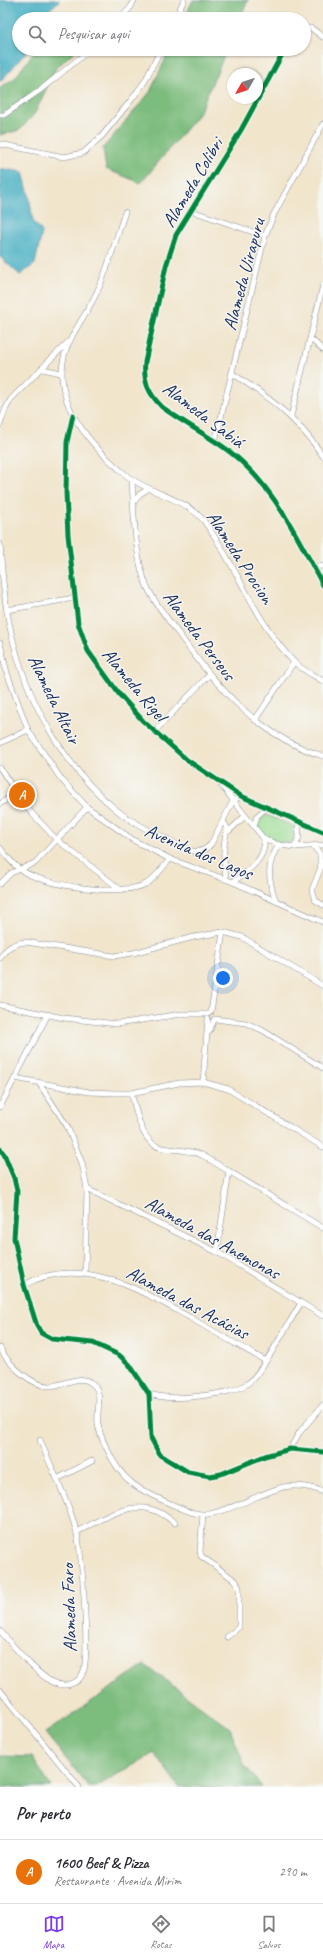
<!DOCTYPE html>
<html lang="pt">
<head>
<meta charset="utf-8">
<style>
	body { margin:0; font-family:Caveat,sans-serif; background:#f7f7f7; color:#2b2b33 }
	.compass { position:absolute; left:227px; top:68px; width:36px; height:36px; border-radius:50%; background:#fff; box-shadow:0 1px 3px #0004; rotate:231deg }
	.you { position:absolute; left:223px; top:978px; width:14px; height:14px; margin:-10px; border:3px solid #fff; border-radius:50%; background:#1a73e8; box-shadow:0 0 0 6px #1a73e833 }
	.badge { display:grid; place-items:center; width:26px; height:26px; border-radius:50%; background:#7c3aed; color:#fff; font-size:13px; font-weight:700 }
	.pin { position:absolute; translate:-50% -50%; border:2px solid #fff; box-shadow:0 1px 4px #0006 }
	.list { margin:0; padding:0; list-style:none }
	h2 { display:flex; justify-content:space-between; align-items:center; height:52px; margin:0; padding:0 16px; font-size:17px }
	h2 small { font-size:13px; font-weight:400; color:#7c7c81 }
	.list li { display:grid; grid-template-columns:26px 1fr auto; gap:12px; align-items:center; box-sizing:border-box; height:64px; padding:0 16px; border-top:1px solid #e1e1e2 }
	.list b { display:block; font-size:15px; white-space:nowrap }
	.list p { margin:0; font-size:13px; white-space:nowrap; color:#7c7c81 }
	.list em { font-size:13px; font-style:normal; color:#7c7c81 }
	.icon { flex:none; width:22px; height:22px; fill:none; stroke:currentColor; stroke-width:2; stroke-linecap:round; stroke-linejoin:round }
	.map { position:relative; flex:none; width:323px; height:1787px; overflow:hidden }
	.search { position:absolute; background:#fff; box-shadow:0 1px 3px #0004; left:12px; right:12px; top:12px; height:44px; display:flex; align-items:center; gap:10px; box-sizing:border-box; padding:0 14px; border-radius:22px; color:#7c7c81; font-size:15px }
	.sheet { height:116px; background:#fff }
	nav { display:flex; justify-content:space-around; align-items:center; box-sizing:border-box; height:56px; border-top:1px solid #e1e1e2; background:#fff; font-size:11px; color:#7c7c81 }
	nav a { display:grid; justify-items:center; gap:2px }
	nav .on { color:#7c3aed }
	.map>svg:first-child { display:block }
	.green { fill:#9bdd93; stroke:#5b8678 }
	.forest { fill:#7cbc7d; stroke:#4c766e }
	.water { fill:#46b0c4; stroke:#307091 }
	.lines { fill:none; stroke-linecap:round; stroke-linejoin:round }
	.street-casing { stroke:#868a95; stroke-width:6 }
	.street { stroke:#fff; stroke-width:5 }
	.cycleway-casing { stroke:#f6f6f2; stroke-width:8 }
	.cycleway { stroke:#00873e; stroke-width:5 }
	.labels { text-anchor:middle; stroke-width:3; stroke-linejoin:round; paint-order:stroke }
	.street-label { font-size:19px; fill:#1b2f5e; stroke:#f6f6f2 }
</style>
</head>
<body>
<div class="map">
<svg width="323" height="1787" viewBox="0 0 323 1787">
	<rect width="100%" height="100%" fill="#f6f6f2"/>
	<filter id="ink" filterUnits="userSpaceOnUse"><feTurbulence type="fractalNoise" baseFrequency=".025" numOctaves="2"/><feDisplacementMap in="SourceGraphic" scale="8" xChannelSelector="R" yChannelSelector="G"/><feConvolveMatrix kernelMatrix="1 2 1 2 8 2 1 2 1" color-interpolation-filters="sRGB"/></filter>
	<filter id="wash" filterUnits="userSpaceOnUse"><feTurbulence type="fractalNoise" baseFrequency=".012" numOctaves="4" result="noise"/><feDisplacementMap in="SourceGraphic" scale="16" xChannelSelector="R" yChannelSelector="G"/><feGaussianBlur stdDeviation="0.9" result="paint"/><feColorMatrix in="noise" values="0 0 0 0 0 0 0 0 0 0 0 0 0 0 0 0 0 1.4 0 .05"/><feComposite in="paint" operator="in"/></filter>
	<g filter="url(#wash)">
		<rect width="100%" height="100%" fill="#f1e5cc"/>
		<path class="green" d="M267,815L293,826L296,832L292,842C277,845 266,838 256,827L257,822Z"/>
		<g class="forest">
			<polygon points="193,0 248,0 240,19 184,19"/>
			<polygon points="36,49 77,49 56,68 35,113 20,130 0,135 0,88 15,78"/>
			<polygon points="170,49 227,49 199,113 141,183 106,169 103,148 150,92"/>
			<polygon points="145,1665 230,1728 244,1764 262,1787 179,1787 154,1753 96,1787 89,1787 45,1733"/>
			<polygon points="0,1756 32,1757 51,1787 0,1787"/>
		</g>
		<g class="water">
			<polygon points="0,0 60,0 49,10 46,19 19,19 19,49 29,49 0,82"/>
			<polygon points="0,169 4,169 23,172 29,195 33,221 42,232 35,264 20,275 0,257"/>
		</g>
	</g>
	<g filter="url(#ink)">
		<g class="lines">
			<g class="street-casing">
				<g id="street">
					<polyline points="120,19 131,7 134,0"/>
					<polyline points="175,19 184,0"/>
					<polyline points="304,28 311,28 323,37"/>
					<path d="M285,49L241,130L176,235L166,266L145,362C143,381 148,393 162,407C190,428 223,442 247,467C279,498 302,546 323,585"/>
					<polyline points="0,115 4,115 39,91 91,49"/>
					<polyline points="0,144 64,157 83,153 102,136 132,99 145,81 161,49"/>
					<polyline points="192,211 265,236"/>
					<path d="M125,212C116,238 109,267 97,292C88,312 73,330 66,350C49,400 91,446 126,475C148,493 187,499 204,521C236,564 256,623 293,661C302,670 313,675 323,681"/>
					<polyline points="311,339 323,350"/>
					<polyline points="43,369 61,373"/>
					<path d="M233,374C270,398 298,419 323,456"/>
					<polyline points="73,415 67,442 66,493 68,535 78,623 88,651 119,694 143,721 187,760 241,796 323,832"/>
					<polyline points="291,416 323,285"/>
					<polyline points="0,425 5,410 11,399 68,342"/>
					<polyline points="215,442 265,236 274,214 323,124"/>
					<path d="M132,480C134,513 134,547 144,579C151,599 166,616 178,633C216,686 258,736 323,756"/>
					<polyline points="134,502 140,494 148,489"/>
					<path d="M0,544C2,577 5,612 14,644C30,706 67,771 118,811C132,823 149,830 165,838C180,846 198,860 211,844L233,801L241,796"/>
					<polyline points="313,567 323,566"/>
					<polyline points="7,610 74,598"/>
					<polyline points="0,643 7,673 28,730 61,779 87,807 133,840 170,859 233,882 323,922"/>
					<polyline points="255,720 294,662"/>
					<polyline points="154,732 209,675"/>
					<polyline points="0,743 28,730"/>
					<polyline points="0,768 25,806 56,839 121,890"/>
					<path d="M221,785L264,839C267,859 247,871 233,882"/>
					<polyline points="0,804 16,793"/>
					<polyline points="223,821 229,831 245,816"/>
					<polyline points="254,826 257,816 266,808"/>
					<polyline points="264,839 279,845"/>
					<polyline points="295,847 299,837 298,822"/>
					<polyline points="314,847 320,854 320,865"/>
					<path d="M0,848C6,855 13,865 21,870C44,886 121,897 146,884C155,879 163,867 170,859"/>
					<polyline points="323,862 312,890 315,900 323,905"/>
					<path d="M226,879C224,862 222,847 227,830"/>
					<polyline points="0,884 11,873 35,863 87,807"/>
					<path d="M276,901C268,881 266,863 279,845L295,847L323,845"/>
					<path d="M0,958C6,948 13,943 26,942L114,956L133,953L194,937L223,932L242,937L323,986"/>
					<polyline points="0,1005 64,1018 117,1024 181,1014 208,1014"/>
					<polyline points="211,1012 223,932"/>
					<polyline points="215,1019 246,1023 262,1030 323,1068"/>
					<polyline points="209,1032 214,1020"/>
					<polyline points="15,1078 89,1092 115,1093 131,1093 179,1083 203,1082 228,1089 323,1147"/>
					<polyline points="203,1082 208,1019"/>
					<polyline points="39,1083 67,1126 82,1163 87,1189 85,1273"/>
					<path d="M131,1093C137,1111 140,1143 162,1148C176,1150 189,1150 202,1155L323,1228"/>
					<polyline points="0,1107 48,1014"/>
					<polyline points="0,1149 4,1154 14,1178 17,1191 14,1238 24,1285 37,1326 41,1333 52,1339 93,1343 119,1355 129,1364 149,1394 151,1438 160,1455 188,1472 210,1476 221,1474 265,1456 290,1449 323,1452"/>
					<polyline points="87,1189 217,1252 323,1316"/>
					<polyline points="217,1252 229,1171"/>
					<path d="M24,1285C80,1254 140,1290 189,1317C214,1332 240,1346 266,1361"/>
					<path d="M0,1348C8,1364 32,1387 51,1386C63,1385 79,1375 90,1382C105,1391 96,1409 98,1424C99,1433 103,1441 107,1449C122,1482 139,1490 171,1504C183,1509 196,1516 209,1514C233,1510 258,1494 283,1487C297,1485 310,1486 323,1492"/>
					<path d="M149,1394C166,1399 182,1398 200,1396C215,1394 234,1392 247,1384C261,1375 290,1320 301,1303"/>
					<polyline points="290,1449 299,1433 323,1405"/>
					<polyline points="57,1479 92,1461"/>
					<polyline points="203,1515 200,1551 201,1556 236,1581 239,1588 239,1627 227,1637"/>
					<path d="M77,1532C97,1521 126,1503 150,1509C160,1511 167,1517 175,1523"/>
					<path d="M0,1631C13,1645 35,1673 52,1682C63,1688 78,1685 83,1673C90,1657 82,1550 76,1530C68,1499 52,1470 40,1440"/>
					<polyline points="0,1690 79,1787"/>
				</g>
			</g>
			<use href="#street" class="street"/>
			<g class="cycleway-casing">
				<g id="cycleway">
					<path d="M285,49L241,130L176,235L166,266L145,362C143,381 148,393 162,407C190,428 223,442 247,467C279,498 302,546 323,585"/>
					<polyline points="73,415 67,442 66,493 68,535 78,623 88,651 119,694 143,721 187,760 241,796 323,832"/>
					<polyline points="0,1149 4,1154 14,1178 17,1191 14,1238 24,1285 37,1326 41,1333 52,1339 93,1343 119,1355 129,1364 149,1394 151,1438 160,1455 188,1472 210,1476 221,1474 265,1456 290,1449 323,1452"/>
				</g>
			</g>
			<use href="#cycleway" class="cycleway"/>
		</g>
	</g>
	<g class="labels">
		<g class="street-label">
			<text transform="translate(192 182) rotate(-59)" y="7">Alameda Colibri</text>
			<text transform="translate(243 274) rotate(-75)" y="7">Alameda Uirapuru</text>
			<text transform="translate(204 414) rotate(37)" y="7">Alameda Sabiá</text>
			<text transform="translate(241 557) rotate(57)" y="7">Alameda Procion</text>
			<text transform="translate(200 635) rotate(53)" y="7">Alameda Perseus</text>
			<text transform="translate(135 684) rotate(50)" y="7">Alameda Rigel</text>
			<text transform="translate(55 699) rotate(64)" y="7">Alameda Altair</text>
			<text transform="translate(199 851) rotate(23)" y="7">Avenida dos Lagos</text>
			<text transform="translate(213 1237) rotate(29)" y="7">Alameda das Anemonas</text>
			<text transform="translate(188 1302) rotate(28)" y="7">Alameda das Acácias</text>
			<text transform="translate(68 1608) rotate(-92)" y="7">Alameda Faro</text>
		</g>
	</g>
</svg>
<svg class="compass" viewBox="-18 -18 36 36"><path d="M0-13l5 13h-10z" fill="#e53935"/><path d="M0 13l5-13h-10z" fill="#7c7c81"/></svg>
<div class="you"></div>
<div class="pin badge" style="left:22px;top:795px;background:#e8710a">A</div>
<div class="search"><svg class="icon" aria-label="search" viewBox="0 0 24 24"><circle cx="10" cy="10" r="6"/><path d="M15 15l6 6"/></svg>Pesquisar aqui</div>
</div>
<section class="sheet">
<h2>Por perto<small></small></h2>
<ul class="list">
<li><span class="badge" style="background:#e8710a">A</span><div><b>1600 Beef &amp; Pizza</b><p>Restaurante · Avenida Mirim</p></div><em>290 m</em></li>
</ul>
</section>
<nav>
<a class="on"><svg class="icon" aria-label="map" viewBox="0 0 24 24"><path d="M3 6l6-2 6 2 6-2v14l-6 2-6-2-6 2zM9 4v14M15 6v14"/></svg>Mapa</a>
<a><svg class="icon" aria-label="directions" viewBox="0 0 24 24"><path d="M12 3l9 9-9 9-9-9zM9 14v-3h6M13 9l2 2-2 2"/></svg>Rotas</a>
<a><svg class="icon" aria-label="saved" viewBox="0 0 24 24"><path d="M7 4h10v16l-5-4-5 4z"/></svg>Salvos</a>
</nav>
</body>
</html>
